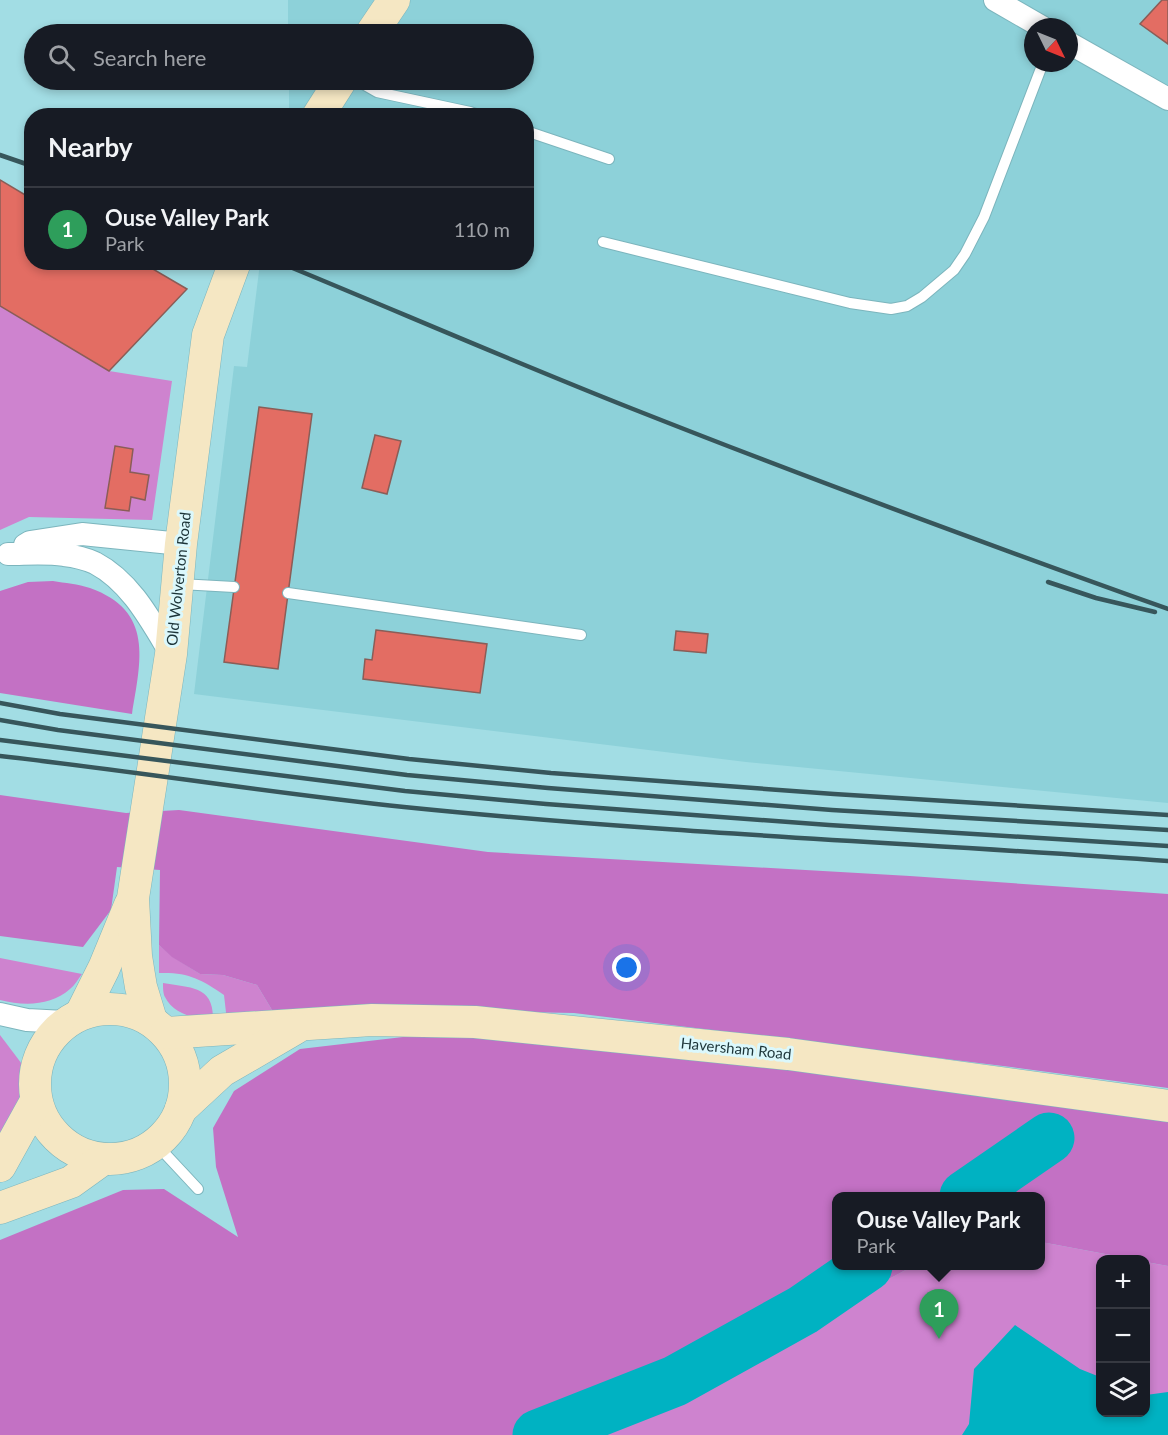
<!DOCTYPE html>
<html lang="en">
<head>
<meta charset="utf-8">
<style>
	body { margin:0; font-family:Lato,sans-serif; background:#20242c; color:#f1f3f6 }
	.controls { position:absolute; right:18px; bottom:18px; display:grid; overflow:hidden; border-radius:12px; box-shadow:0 3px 9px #0003 }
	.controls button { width:54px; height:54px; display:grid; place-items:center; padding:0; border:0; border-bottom:2px solid #363941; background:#171b24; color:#f1f3f6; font:30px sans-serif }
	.compass { position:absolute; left:1024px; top:18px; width:54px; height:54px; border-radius:50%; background:#171b24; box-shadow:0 3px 9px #0003; rotate:133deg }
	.you { position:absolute; left:627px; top:968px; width:21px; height:21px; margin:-15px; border:4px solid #fff; border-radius:50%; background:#1a73e8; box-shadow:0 0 0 9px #1a73e833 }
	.badge { display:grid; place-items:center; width:39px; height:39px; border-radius:50%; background:#d29094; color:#fff; font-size:20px; font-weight:700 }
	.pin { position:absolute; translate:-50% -50px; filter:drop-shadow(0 2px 3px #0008) }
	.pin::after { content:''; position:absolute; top:32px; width:21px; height:18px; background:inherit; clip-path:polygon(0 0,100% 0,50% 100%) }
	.popup { position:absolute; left:832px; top:1192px; width:213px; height:78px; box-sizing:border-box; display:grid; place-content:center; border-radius:12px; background:#171b24; filter:drop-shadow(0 2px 4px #0005); font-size:20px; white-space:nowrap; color:#9ea1a6 }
	.popup b { font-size:22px; color:#f1f3f6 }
	.popup::after { content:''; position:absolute; left:50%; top:100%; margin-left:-12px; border:12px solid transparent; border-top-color:#171b24 }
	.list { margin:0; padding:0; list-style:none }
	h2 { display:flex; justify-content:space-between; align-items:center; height:78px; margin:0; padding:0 24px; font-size:26px }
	h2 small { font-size:20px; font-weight:400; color:#9ea1a6 }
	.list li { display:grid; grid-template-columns:39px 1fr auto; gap:18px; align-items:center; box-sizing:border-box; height:84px; padding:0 24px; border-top:2px solid #363941 }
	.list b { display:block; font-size:22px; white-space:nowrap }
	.list p { margin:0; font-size:20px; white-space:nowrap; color:#9ea1a6 }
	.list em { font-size:20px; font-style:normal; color:#9ea1a6 }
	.icon { flex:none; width:33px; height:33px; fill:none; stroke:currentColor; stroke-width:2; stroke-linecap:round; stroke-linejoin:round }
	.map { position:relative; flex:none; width:1168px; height:1435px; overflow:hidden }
	.search { position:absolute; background:#171b24; box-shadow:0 3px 9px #0003; left:24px; top:24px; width:510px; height:66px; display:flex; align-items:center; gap:15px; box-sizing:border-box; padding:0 21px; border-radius:33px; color:#9ea1a6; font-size:22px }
	.panel { position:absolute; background:#171b24; box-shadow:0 3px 9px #0003; left:24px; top:108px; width:510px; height:162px; border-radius:24px }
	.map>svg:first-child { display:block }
	.built { fill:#8dd1d9; fill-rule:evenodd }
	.green { fill:#ce83cf }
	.forest { fill:#c371c4 }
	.water { fill:#00b2c2 }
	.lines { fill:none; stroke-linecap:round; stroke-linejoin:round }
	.river { stroke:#00b2c2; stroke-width:51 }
	.building { fill:#e36d63; stroke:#8a5d57; stroke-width:1.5 }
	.lane-casing { stroke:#7cb5bd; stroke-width:12 }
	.street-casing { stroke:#7cb5bd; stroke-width:24 }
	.secondary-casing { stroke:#7cb5bd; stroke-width:33 }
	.lane { stroke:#fff; stroke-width:10 }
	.street { stroke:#fff; stroke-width:22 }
	.secondary { stroke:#f5e7c3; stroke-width:32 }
	.rail { stroke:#37565b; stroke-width:4.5 }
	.labels { text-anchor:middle; stroke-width:6; stroke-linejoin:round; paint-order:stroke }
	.street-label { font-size:15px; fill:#1d3539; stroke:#dbf8fc }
</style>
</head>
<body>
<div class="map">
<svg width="1168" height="1435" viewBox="0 0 1168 1435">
	<rect width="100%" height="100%" fill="#a2dde4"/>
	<path class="built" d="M288,0H1168V803L746,762L194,694L234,366L247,367L260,263L526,262V116L289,115V80H524V34H288ZM1033,27H1069V63H1033Z"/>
	<g class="green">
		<polygon points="0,306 109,371 172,381 152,520 29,517 0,530"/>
		<path d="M159,945L173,957L200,974L223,975L257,985L275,1015L227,1021L224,995C201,979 188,972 159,973Z"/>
		<path d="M0,958L82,974C78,979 75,985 70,989C51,1006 24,1006 0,1000Z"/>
		<path d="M163,983C190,988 214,985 213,1020C197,1020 173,1014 165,997C163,994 163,987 163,983Z"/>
		<polygon points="0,1035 34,1080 34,1090 0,1166"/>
		<polygon points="1041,1242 1132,1259 1100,1260 1100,1412 1146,1412 1146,1262 1168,1266 1168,1435 600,1435 913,1266 1041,1266"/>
	</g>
	<g class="forest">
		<path d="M53,581C65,583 78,584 90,588C154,611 141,660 132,714L0,693V591L28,582Z"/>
		<polygon points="0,795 126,813 179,810 488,852 910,876 1168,894 1168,1088 1011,1067 574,1013 345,1009 275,1015 257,985 223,975 200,974 172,957 159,945 160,870 117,867 111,910 83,947 0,936"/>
		<polygon points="506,1025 1168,1106 1168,1266 1146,1262 1146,1260 1132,1259 1041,1242 1041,1196 837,1196 837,1266 913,1266 600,1435 0,1435 0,1240 123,1190 164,1189 238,1237 216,1167 213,1128 234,1091 300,1049"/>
	</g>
	<polygon class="water" points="1015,1325 1080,1369 1100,1377 1100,1412 1146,1412 1146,1395 1168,1392 1168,1435 962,1435 969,1424 974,1369"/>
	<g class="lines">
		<g class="river">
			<polyline points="965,1196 1049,1138"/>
			<polyline points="538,1435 675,1381 803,1310 867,1266"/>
		</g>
	</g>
	<g class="building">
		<polygon points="1162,0 1168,0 1168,44 1140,24"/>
		<polygon points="0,180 32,199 32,262 141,262 187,289 109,371 0,306"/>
		<polygon points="259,407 312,414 278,669 224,662"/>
		<polygon points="375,435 401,441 387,494 362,488"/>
		<polygon points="115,446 133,449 130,472 149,475 145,500 131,497 129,511 105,508"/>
		<polygon points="376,630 487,644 480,693 363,679 365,659 372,660"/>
		<polygon points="676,631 708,634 706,653 674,650"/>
	</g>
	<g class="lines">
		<g class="lane-casing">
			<g id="lane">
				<polyline points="356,80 377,92 470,112 481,116"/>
				<polyline points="526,131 609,159"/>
				<polyline points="603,242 850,303 891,309 907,306 922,297 954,270 965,254 984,217 1043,63"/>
				<polyline points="180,584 234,587"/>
				<polyline points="288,593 581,635"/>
				<polyline points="156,1144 198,1189"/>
			</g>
		</g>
		<g class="street-casing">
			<g id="street">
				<polyline points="995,0 1042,27"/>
				<polyline points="1069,43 1168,99"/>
				<polyline points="25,545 30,542 82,534 181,544"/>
				<path d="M8,554C26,554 46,552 64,555C73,556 86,559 95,563C131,582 151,621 171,654"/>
				<polyline points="0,1014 27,1020 65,1022"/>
			</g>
		</g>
		<g class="secondary-casing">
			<g id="secondary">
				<polyline points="371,34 394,0"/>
				<polyline points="318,116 341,80"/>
				<circle cx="110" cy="1084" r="75"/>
				<polyline points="81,1014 104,968 130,905"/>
				<polyline points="151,1020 141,987 139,975 136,956 133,898 171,654 181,544 208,335 235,262"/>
				<polyline points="166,1033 372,1020 475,1022 788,1054 1168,1106"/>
				<polyline points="181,1109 222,1071 296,1028"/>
				<polyline points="0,1166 36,1101"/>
				<polyline points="0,1208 71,1182 103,1159"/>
			</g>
		</g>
		<use href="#lane" class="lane"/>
		<use href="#street" class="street"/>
		<use href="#secondary" class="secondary"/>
		<g class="rail">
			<polyline points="0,155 32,166"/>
			<path d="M278,262C397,311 514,362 633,409C810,479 989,545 1168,609"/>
			<polyline points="1048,582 1096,598 1155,612"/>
			<polyline points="0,703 60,714 409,759 551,773 834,794 1168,815"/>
			<polyline points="0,720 58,730 407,775 548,788 832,810 1168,830"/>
			<polyline points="0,740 405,791 546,804 829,825 1168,846"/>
			<path d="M0,756C135,771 269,793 404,807C658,833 913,843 1168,861"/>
		</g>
	</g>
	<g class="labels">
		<g class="street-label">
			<text transform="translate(179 579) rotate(-84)" y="5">Old Wolverton Road</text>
			<text transform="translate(736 1049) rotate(6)" y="5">Haversham Road</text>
		</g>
	</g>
</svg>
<div class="controls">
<button>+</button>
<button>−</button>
<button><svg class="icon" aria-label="layers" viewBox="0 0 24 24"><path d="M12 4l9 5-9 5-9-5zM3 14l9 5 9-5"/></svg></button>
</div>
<svg class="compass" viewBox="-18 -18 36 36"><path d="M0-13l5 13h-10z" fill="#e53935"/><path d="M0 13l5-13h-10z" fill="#9ea1a6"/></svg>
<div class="you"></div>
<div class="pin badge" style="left:939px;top:1339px;background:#2e9e5b">1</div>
<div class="popup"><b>Ouse Valley Park</b>Park</div>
<div class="search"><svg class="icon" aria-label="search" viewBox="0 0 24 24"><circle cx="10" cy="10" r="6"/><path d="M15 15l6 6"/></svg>Search here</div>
<section class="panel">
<h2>Nearby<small></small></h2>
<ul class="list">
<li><span class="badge" style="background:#2e9e5b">1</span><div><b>Ouse Valley Park</b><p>Park</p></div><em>110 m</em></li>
</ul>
</section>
</div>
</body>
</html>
